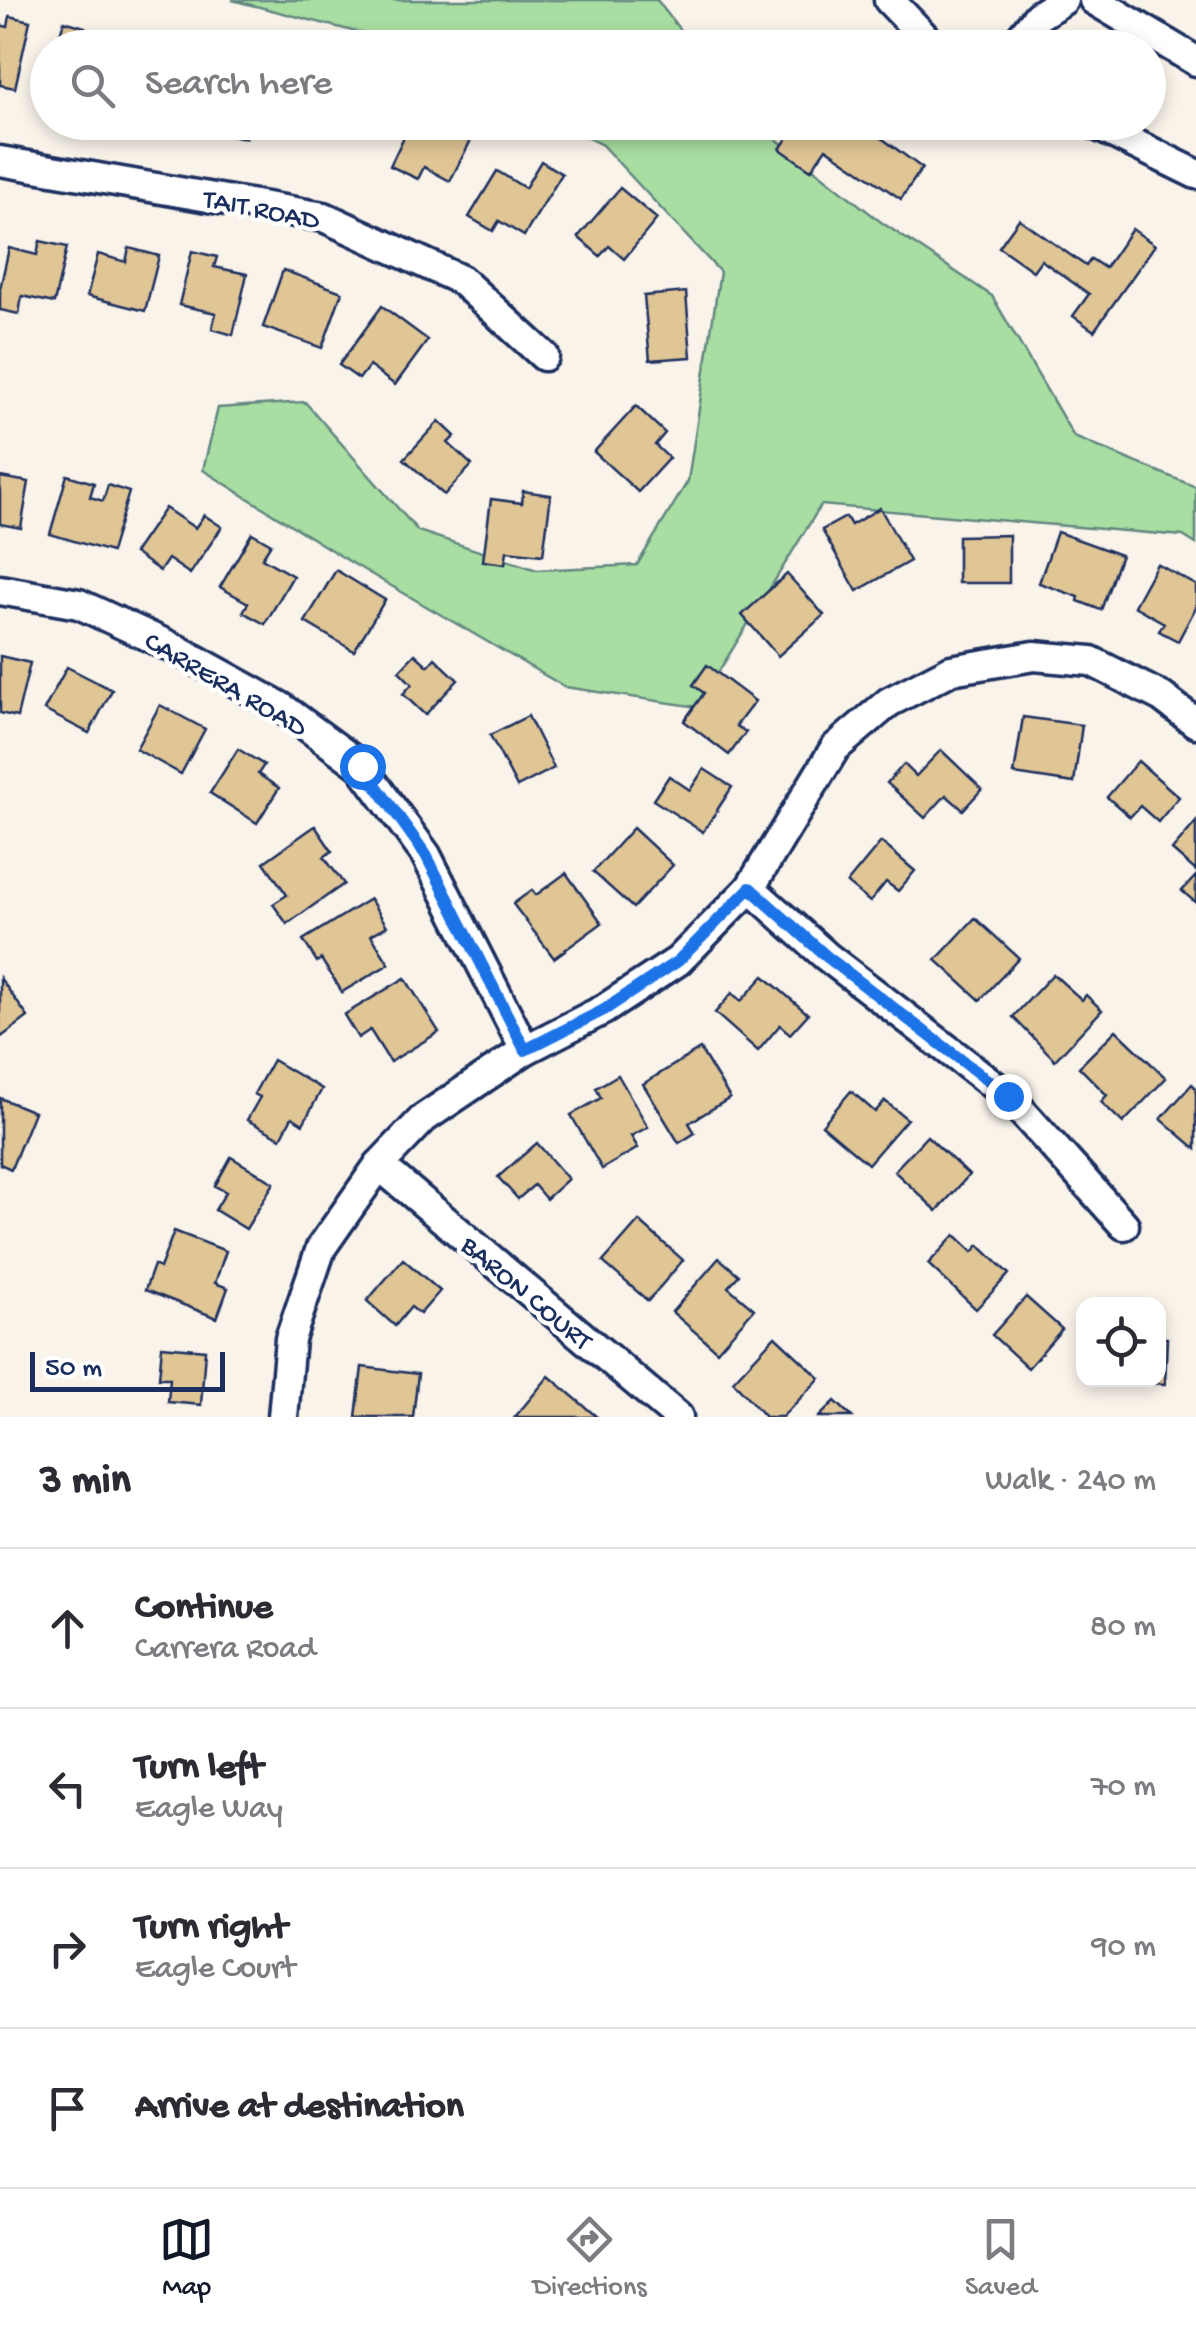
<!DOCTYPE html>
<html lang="en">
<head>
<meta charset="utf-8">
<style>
	body { margin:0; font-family:"Gochi Hand",sans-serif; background:#f7f7f7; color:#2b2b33 }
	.controls { position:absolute; right:30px; bottom:30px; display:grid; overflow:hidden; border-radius:20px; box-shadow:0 5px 15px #0003 }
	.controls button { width:90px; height:90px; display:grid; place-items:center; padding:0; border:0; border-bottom:2px solid #e1e1e2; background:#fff; color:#2b2b33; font:50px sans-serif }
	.scale { position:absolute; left:30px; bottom:25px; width:195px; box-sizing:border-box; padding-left:10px; border:5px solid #1b2f5e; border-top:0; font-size:28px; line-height:35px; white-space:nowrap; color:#1b2f5e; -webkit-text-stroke:8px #fff; paint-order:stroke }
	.stop { position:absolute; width:30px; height:30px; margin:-22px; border:8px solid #1a73e8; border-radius:50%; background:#fff }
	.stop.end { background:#1a73e8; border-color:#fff; box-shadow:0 2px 10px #0008 }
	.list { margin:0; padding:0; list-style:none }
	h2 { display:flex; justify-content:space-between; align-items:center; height:130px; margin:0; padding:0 40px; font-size:42px }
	h2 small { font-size:32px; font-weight:400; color:#7c7c81 }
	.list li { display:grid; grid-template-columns:65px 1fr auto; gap:30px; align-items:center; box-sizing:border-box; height:160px; padding:0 40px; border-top:2px solid #e1e1e2 }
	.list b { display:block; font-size:38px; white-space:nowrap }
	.list p { margin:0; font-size:32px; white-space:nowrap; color:#7c7c81 }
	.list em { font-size:32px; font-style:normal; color:#7c7c81 }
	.icon { flex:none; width:55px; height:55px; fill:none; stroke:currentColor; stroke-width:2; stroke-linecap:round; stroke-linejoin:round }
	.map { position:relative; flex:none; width:1196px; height:1417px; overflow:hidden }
	.search { position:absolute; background:#fff; box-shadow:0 5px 15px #0003; left:30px; right:30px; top:30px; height:110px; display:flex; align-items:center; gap:25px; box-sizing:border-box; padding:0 35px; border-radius:55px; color:#7c7c81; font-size:38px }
	.sheet { height:770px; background:#fff }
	nav { display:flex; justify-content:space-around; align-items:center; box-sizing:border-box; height:140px; border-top:2px solid #e1e1e2; background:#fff; font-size:28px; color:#7c7c81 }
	nav a { display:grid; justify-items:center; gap:5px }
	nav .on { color:#111827 }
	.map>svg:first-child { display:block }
	.green { fill:#a8dea1; stroke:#628680; stroke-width:2.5 }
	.building { fill:#e0c595; stroke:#1b2f5e; stroke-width:2.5 }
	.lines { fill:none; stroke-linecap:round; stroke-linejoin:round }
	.minor-casing { stroke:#1b2f5e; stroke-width:35 }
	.minor { stroke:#fff; stroke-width:28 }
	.route { stroke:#1a73e8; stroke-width:12 }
	.labels { text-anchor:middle; stroke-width:9; stroke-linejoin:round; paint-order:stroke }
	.street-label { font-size:28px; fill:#1b2f5e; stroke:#fff }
</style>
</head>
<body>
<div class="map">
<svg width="1196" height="1417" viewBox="0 0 1196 1417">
	<rect width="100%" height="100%" fill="#f9f3ea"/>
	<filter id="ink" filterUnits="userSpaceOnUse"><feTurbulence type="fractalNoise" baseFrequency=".01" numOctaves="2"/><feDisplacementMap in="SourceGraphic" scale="20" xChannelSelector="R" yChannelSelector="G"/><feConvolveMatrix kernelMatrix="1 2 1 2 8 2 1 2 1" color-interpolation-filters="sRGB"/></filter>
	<g filter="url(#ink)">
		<g class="green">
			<polygon points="232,0 657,0 693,47 415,47"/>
			<polygon points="558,123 756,123 881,222 992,296 1074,437 1196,487 1196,544 1183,536 821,505 697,707 565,687 352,563 203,470 218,408 305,402 418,531 537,570 637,565 688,481 720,272 602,145"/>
		</g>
		<g class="building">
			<polygon points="10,16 30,21 15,88 0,85 0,25 8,27"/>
			<polygon points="64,21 85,27 80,42 97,48 56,48"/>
			<polygon points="221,122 279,122 277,131 248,126 246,138 219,133"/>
			<polygon points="411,122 430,122 470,142 450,181 424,167 418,179 390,166"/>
			<polygon points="798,122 837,122 844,127 847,122 860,122 922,168 901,199 826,148 811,170 780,149"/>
			<polygon points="541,161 562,174 524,236 499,221 493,231 469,217 497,171 525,188"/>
			<polygon points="620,188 657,219 624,259 609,246 600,256 578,237"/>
			<polygon points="1019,219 1086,266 1091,259 1105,268 1132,229 1155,245 1094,331 1073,316 1089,294 1041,260 1033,271 999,247"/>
			<polygon points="40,241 67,247 54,303 22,296 19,314 0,310 0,289 9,248 37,255"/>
			<polygon points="129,248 159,256 145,311 87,296 98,254 126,262"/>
			<polygon points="192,251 217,257 214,267 247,274 233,335 212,329 216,313 179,305"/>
			<polygon points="283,270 342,292 322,348 263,327"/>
			<polygon points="686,292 691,357 650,360 644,296"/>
			<polygon points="382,306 428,340 395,385 369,366 359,379 339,365"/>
			<polygon points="636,406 665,433 655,445 669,458 638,492 594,452"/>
			<polygon points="439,421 455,436 448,443 472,465 444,495 404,459"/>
			<polygon points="67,475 94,483 90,497 103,501 108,485 129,492 111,552 50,534"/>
			<polygon points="0,477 29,482 21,528 0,524"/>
			<polygon points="523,491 551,495 543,555 507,551 505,564 483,561 491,499 522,503"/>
			<polygon points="165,508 195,528 204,515 222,527 190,574 168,559 160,571 134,553"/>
			<polygon points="880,508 910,561 857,591 822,530 846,517 851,525"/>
			<polygon points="1057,532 1121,555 1101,610 1078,601 1079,597 1039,583"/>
			<polygon points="252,533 271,544 262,558 293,576 265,624 243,612 248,603 220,587"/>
			<polygon points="1009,535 1009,583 958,583 958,536"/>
			<polygon points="1157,564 1196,585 1196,607 1178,641 1159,631 1164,623 1134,606"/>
			<polygon points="336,570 385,600 354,651 305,622"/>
			<polygon points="787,574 824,615 778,656 742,615"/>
			<polygon points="415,654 428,666 435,658 458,680 425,715 403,694 412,684 399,671"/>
			<polygon points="0,656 30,663 17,717 0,713"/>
			<polygon points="707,665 755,701 736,726 746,732 729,755 684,721 704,693 693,685"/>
			<polygon points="67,667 112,690 89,733 44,710"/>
			<polygon points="160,705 205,729 181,774 136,749"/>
			<polygon points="528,716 554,768 517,787 490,735"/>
			<polygon points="1023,717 1082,725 1074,783 1014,774"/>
			<polygon points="238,749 264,765 258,774 279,788 257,823 210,793"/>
			<polygon points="941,750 982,789 963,810 946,795 925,818 887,783 904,764 916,776"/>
			<polygon points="1138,761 1179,797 1158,822 1140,806 1130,817 1107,797"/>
			<polygon points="704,769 732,787 703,832 653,800 669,776 690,790"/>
			<polygon points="1196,822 1196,871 1172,850"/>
			<polygon points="315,826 332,851 324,857 344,884 287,924 273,904 287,895 264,862"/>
			<polygon points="633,828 673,865 633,908 593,872"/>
			<polygon points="881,842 915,871 898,891 886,882 870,902 847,883"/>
			<polygon points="566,873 602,923 554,958 513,904 532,890 536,895"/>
			<polygon points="1196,876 1196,903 1182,891"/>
			<polygon points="370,899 387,926 371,935 389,964 342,992 321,959 317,962 303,940"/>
			<polygon points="975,918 1019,958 980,1000 936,960"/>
			<polygon points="1053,974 1082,1000 1086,995 1102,1010 1055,1060 1013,1017"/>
			<polygon points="764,976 808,1014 790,1034 780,1025 758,1051 715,1013 732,993 741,1001"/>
			<polygon points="0,978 28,1017 0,1038"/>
			<polygon points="405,978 439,1032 390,1062 370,1030 358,1038 344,1015"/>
			<polygon points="1116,1030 1166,1078 1123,1123 1101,1102 1107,1095 1079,1067"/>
			<polygon points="700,1049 730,1098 689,1123 695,1133 679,1143 643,1084"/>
			<polygon points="273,1060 322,1089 303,1124 292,1117 281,1138 247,1120 260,1097 254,1094"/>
			<polygon points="618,1075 648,1127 631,1136 638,1148 602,1169 571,1115 601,1098 596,1088"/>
			<polygon points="1192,1084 1196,1088 1196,1149 1161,1119"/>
			<polygon points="851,1091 875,1112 885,1101 907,1119 868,1164 822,1125"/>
			<polygon points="0,1098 34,1112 11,1169 0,1164"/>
			<polygon points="927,1136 969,1175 937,1211 894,1171"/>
			<polygon points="537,1143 568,1179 546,1199 534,1185 518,1199 498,1177"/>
			<polygon points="231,1157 274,1183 246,1229 215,1210 226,1192 215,1186"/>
			<polygon points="639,1221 683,1260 648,1301 603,1262"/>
			<polygon points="174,1231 226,1251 215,1283 228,1288 217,1318 145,1290 154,1265 160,1268"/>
			<polygon points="955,1235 973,1252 979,1245 1009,1274 976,1309 928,1264"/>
			<polygon points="719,1258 739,1275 728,1287 754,1309 717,1351 672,1312"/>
			<polygon points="403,1259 440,1291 420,1314 411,1307 395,1326 367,1301"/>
			<polygon points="1026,1297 1062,1329 1028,1368 992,1335"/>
			<polygon points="775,1336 820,1378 782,1417 765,1417 733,1381"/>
			<polygon points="1158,1337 1167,1338 1165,1384 1112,1381 1158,1380"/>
			<polygon points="162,1346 205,1350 201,1405 168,1402 170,1378 159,1378"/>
			<polygon points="362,1367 418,1374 413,1417 356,1417"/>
			<polygon points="549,1376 597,1417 515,1417"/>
			<polygon points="835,1401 852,1417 819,1417"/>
		</g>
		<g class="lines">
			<g class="minor-casing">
				<g id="minor">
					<polyline points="889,0 935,48"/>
					<polyline points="1094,0 1196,61"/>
					<polyline points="1012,48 1038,16 1063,0"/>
					<polyline points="1090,122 1196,174"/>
					<polyline points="0,161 324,217 461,280 544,356"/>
					<polyline points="0,590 79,604 176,649 281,707 361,766 426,855 525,1050"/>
					<polyline points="750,888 826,956 1008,1096 1124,1225"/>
					<polyline points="379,1165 678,1417"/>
					<polyline points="283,1417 290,1339 321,1248 379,1165 424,1118 525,1050 603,1010 678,961 750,888 835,748 889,702 951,670 1034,656 1091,661 1162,697 1196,723"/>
				</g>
			</g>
			<use href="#minor" class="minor"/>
		</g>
	</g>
	<g class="lines" filter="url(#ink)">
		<polyline class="route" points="362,766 426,855 525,1050 604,1010 678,961 750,888 826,956 1008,1096"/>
	</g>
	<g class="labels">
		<g class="street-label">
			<text transform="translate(262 207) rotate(11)" y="10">TAIT ROAD</text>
			<text transform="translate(227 682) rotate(30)" y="10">CARRERA ROAD</text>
			<text transform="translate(528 1291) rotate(40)" y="10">BARON COURT</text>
		</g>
	</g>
</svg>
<div class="controls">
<button><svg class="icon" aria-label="locate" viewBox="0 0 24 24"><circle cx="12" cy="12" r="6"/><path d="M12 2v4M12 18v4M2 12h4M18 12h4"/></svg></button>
</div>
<div class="scale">50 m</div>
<div class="stop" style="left:362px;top:766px"></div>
<div class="stop end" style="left:1008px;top:1096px"></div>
<div class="search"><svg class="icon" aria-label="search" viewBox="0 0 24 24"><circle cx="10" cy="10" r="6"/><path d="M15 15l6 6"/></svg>Search here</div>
</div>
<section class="sheet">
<h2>3 min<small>Walk · 240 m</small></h2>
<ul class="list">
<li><svg class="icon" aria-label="ahead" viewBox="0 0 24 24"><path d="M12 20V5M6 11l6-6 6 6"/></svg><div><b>Continue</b><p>Carrera Road</p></div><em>80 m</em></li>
<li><svg class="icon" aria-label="left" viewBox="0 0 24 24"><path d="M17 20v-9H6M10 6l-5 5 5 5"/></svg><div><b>Turn left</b><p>Eagle Way</p></div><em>70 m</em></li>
<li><svg class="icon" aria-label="right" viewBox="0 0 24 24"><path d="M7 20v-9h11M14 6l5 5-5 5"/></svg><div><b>Turn right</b><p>Eagle Court</p></div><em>90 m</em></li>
<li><svg class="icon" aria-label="arrive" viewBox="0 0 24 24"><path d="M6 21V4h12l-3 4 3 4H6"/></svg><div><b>Arrive at destination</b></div></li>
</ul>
</section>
<nav>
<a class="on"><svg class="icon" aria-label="map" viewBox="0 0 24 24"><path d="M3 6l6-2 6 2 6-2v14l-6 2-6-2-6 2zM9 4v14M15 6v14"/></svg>Map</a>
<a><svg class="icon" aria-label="directions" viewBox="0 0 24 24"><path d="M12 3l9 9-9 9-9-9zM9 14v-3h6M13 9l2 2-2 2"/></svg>Directions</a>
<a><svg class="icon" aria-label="saved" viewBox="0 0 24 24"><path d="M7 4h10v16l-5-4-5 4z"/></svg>Saved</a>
</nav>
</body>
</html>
